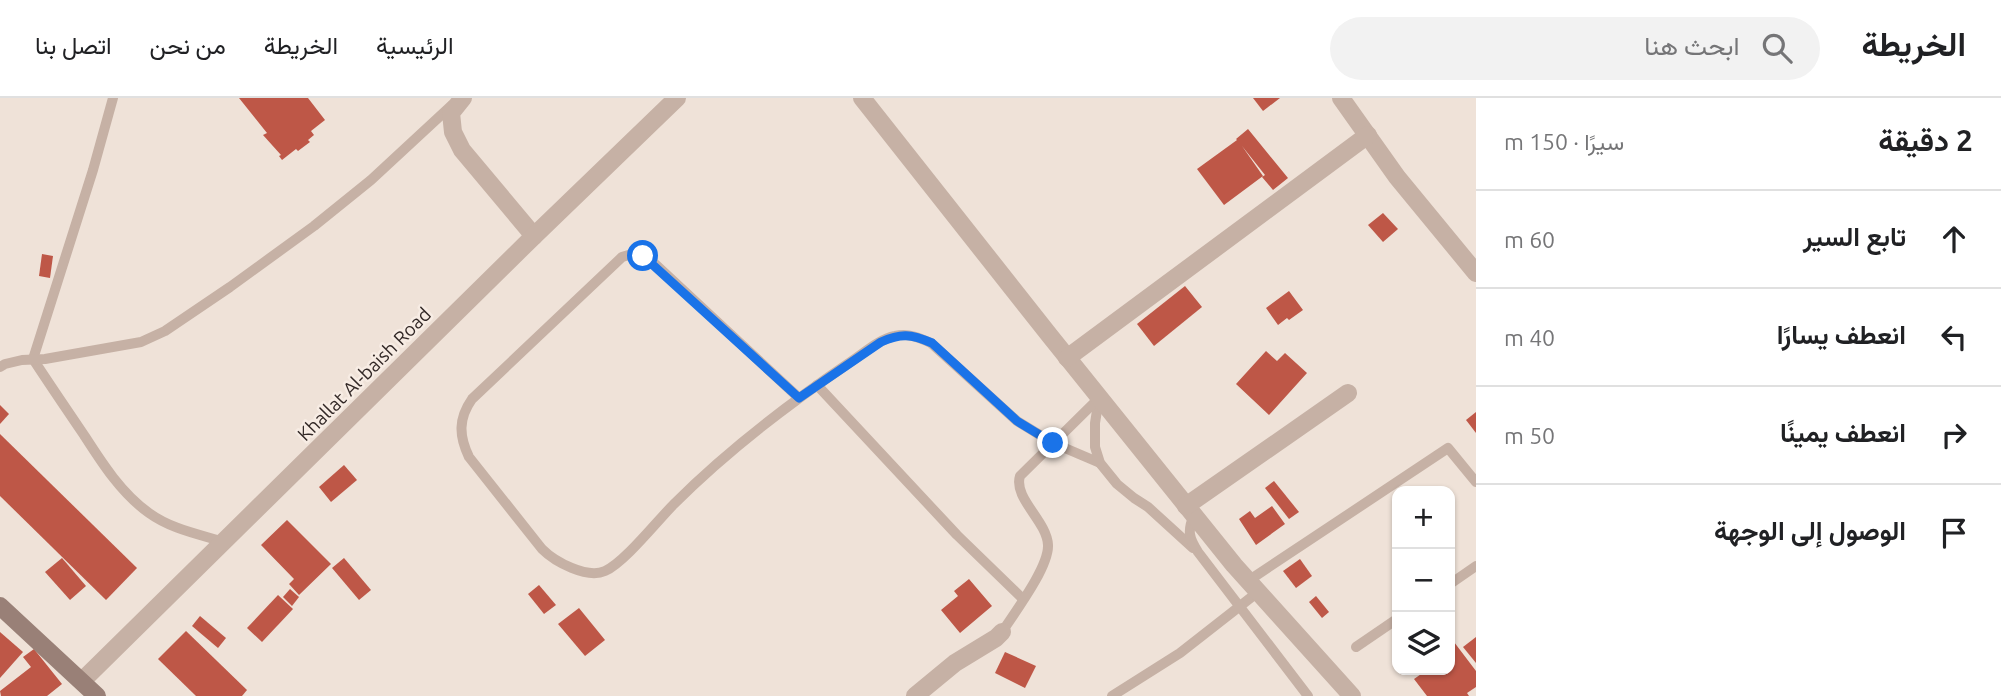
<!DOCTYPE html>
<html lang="ar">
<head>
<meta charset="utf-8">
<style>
	body { margin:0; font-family:Ubuntu,Vazirmatn,sans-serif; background:#f2f2f2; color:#202124; direction:rtl }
	.controls { position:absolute; right:21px; bottom:21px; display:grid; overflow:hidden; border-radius:14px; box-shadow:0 2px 5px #0004 }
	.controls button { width:63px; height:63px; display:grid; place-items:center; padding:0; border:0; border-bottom:2px solid #e0e0e0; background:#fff; color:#202124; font:35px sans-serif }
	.stop { position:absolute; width:21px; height:21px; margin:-16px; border:5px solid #1a73e8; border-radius:50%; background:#fff }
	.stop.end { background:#1a73e8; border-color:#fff; box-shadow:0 2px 7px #0008 }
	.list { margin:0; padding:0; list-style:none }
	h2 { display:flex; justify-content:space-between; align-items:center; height:91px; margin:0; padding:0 28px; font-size:30px }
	h2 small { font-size:23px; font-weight:400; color:#757577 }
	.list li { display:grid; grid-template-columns:46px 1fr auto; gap:21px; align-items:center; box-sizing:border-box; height:98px; padding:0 28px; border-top:2px solid #e0e0e0 }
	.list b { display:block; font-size:26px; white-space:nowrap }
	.list em { font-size:23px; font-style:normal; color:#757577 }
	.icon { flex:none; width:38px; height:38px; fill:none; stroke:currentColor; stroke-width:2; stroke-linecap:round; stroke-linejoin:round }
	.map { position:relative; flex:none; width:1476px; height:598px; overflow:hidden; direction:ltr }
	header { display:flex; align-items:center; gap:42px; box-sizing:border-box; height:98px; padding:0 35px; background:#fff; border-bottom:2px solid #e0e0e0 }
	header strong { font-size:33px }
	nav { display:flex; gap:38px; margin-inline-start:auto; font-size:24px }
	.search { width:490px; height:63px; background:#f2f2f2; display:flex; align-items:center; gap:18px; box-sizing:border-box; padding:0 24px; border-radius:38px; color:#757577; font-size:26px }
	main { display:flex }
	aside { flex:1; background:#fff }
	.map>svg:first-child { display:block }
	.building { fill:#be5747 }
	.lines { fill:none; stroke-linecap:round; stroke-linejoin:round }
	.service { stroke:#c6b1a5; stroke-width:10 }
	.minor { stroke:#c6b1a5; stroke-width:18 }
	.tertiary { stroke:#c6b1a5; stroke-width:18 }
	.secondary { stroke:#998077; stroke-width:18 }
	.route { stroke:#1a73e8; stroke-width:9 }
	.labels { text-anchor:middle; stroke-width:5; stroke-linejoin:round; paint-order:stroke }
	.street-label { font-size:19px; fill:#322826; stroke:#f7ece4 }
</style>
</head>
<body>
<header>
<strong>الخريطة</strong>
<div class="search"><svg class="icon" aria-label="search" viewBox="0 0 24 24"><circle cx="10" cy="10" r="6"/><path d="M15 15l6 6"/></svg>ابحث هنا</div>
<nav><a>الرئيسية</a><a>الخريطة</a><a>من نحن</a><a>اتصل بنا</a></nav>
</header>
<main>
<aside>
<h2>2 دقيقة<small>سيرًا · 150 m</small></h2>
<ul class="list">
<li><svg class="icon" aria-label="ahead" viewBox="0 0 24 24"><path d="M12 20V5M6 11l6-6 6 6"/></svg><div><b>تابع السير</b></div><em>60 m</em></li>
<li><svg class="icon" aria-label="left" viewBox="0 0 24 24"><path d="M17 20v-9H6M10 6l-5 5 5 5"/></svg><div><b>انعطف يسارًا</b></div><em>40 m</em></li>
<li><svg class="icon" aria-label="right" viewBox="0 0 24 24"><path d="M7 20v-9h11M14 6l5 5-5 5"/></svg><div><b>انعطف يمينًا</b></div><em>50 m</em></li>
<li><svg class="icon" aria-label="arrive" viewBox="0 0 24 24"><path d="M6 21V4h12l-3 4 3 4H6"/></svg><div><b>الوصول إلى الوجهة</b></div></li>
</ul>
</aside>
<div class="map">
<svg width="1476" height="598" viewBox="0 0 1476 598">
	<rect width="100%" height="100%" fill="#efe2d8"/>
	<g class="building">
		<polygon points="239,0 308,0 325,22 311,33 314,37 308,42 310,44 298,53 296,51 282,62 279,58 281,57 263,37 267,35"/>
		<polygon points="1253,0 1280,0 1263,13"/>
		<polygon points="1248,31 1288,80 1273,92 1262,79 1265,77 1242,48 1263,78 1224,107 1197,71 1237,42 1236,41"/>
		<polygon points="1383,115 1398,131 1383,144 1368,127"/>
		<polygon points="42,156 53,158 50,180 39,178"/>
		<polygon points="1185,188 1202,209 1154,248 1137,226"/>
		<polygon points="1289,193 1303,212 1289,222 1287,220 1278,227 1266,210"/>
		<polygon points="1266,253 1277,263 1285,255 1307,275 1269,317 1236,286"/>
		<polygon points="0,307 9,316 0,326"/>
		<polygon points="1476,314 1476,335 1466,322"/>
		<polygon points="0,336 137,470 106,502 0,398"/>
		<polygon points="344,367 357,382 331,404 319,389"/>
		<polygon points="1274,383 1299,414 1289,421 1265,390"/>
		<polygon points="1272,408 1285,426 1256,447 1239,421 1250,413 1255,420"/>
		<polygon points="287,422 331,466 299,497 289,486 294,481 261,447"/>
		<polygon points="62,460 86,488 70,502 45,474"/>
		<polygon points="344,460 371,492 359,502 332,470"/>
		<polygon points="1300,461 1312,478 1296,490 1283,473"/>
		<polygon points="969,481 992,508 960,535 941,512 958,498 954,493"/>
		<polygon points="539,487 556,507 544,516 528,496"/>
		<polygon points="290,491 299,499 292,508 283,499"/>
		<polygon points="278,497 293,511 262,544 247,530"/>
		<polygon points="1316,498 1329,514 1322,520 1309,504"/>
		<polygon points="579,510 605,542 585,558 558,526"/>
		<polygon points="200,518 226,540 218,550 192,528"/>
		<polygon points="186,533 247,592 242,598 196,598 158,561"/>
		<polygon points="0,534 23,554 0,580"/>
		<polygon points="1476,539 1476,565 1463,549"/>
		<polygon points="1454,544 1476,573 1476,589 1467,595 1469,598 1427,598 1414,581 1427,572 1450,572 1450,547"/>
		<polygon points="34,551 62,586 47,598 1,598 0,593 31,569 23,559"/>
		<polygon points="1005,554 1036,568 1025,590 995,575"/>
	</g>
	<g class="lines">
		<g class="service">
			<path d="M113,0L93,72L33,261C50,287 67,312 84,337C102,365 121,395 149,415C171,431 198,436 224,444"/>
			<polyline points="0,269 5,266 22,262 45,261 141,244 165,233 230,189 314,128 371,82 452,7"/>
			<polyline points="817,287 957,437 1023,501"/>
			<path d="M799,300L655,166C644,158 636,154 622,159L472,301C458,321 459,338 469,359L542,451C555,464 587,481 605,473C624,465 658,422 674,406C728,352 787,307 849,265C863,256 879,241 895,238C909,235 920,240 931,245L1017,323L1053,345L1100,365"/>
			<polyline points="1099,300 1095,325 1095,349 1100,365 1117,386 1134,400 1148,409 1193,450"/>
			<path d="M1194,417C1187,433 1189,440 1198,454L1308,598"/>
			<polyline points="1248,483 1448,350 1476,384"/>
			<polyline points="1450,486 1476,468"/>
			<path d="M1002,534C1015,514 1049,469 1048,447C1047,423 1013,400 1020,378L1099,300"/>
			<polyline points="1356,549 1397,521"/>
			<polyline points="1112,598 1180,555 1258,494"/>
		</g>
		<g class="minor">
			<polyline points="463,0 451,15 453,34 462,52 534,138"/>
			<polyline points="862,0 1050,238 1234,467 1352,598"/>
			<polyline points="1341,0 1397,79 1476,175"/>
			<polyline points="1067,260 1368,37"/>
			<polyline points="1186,408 1348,295"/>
			<polyline points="915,598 955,565 996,540 1002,534"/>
		</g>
		<polyline class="tertiary" points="82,583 534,138 677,0"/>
		<polyline class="secondary" points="0,508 97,598"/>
	</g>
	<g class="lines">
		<path class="route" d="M643,158L799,300L881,244C901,235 911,236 932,245L1017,323L1053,345"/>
	</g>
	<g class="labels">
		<g class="street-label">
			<text transform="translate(364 276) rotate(-45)" y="7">Khallat Al-baish Road</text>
		</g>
	</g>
</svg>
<div class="controls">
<button>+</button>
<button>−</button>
<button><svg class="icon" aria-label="layers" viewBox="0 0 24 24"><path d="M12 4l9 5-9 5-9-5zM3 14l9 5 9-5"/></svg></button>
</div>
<div class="stop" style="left:643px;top:158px"></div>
<div class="stop end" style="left:1053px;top:345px"></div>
</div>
</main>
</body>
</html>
